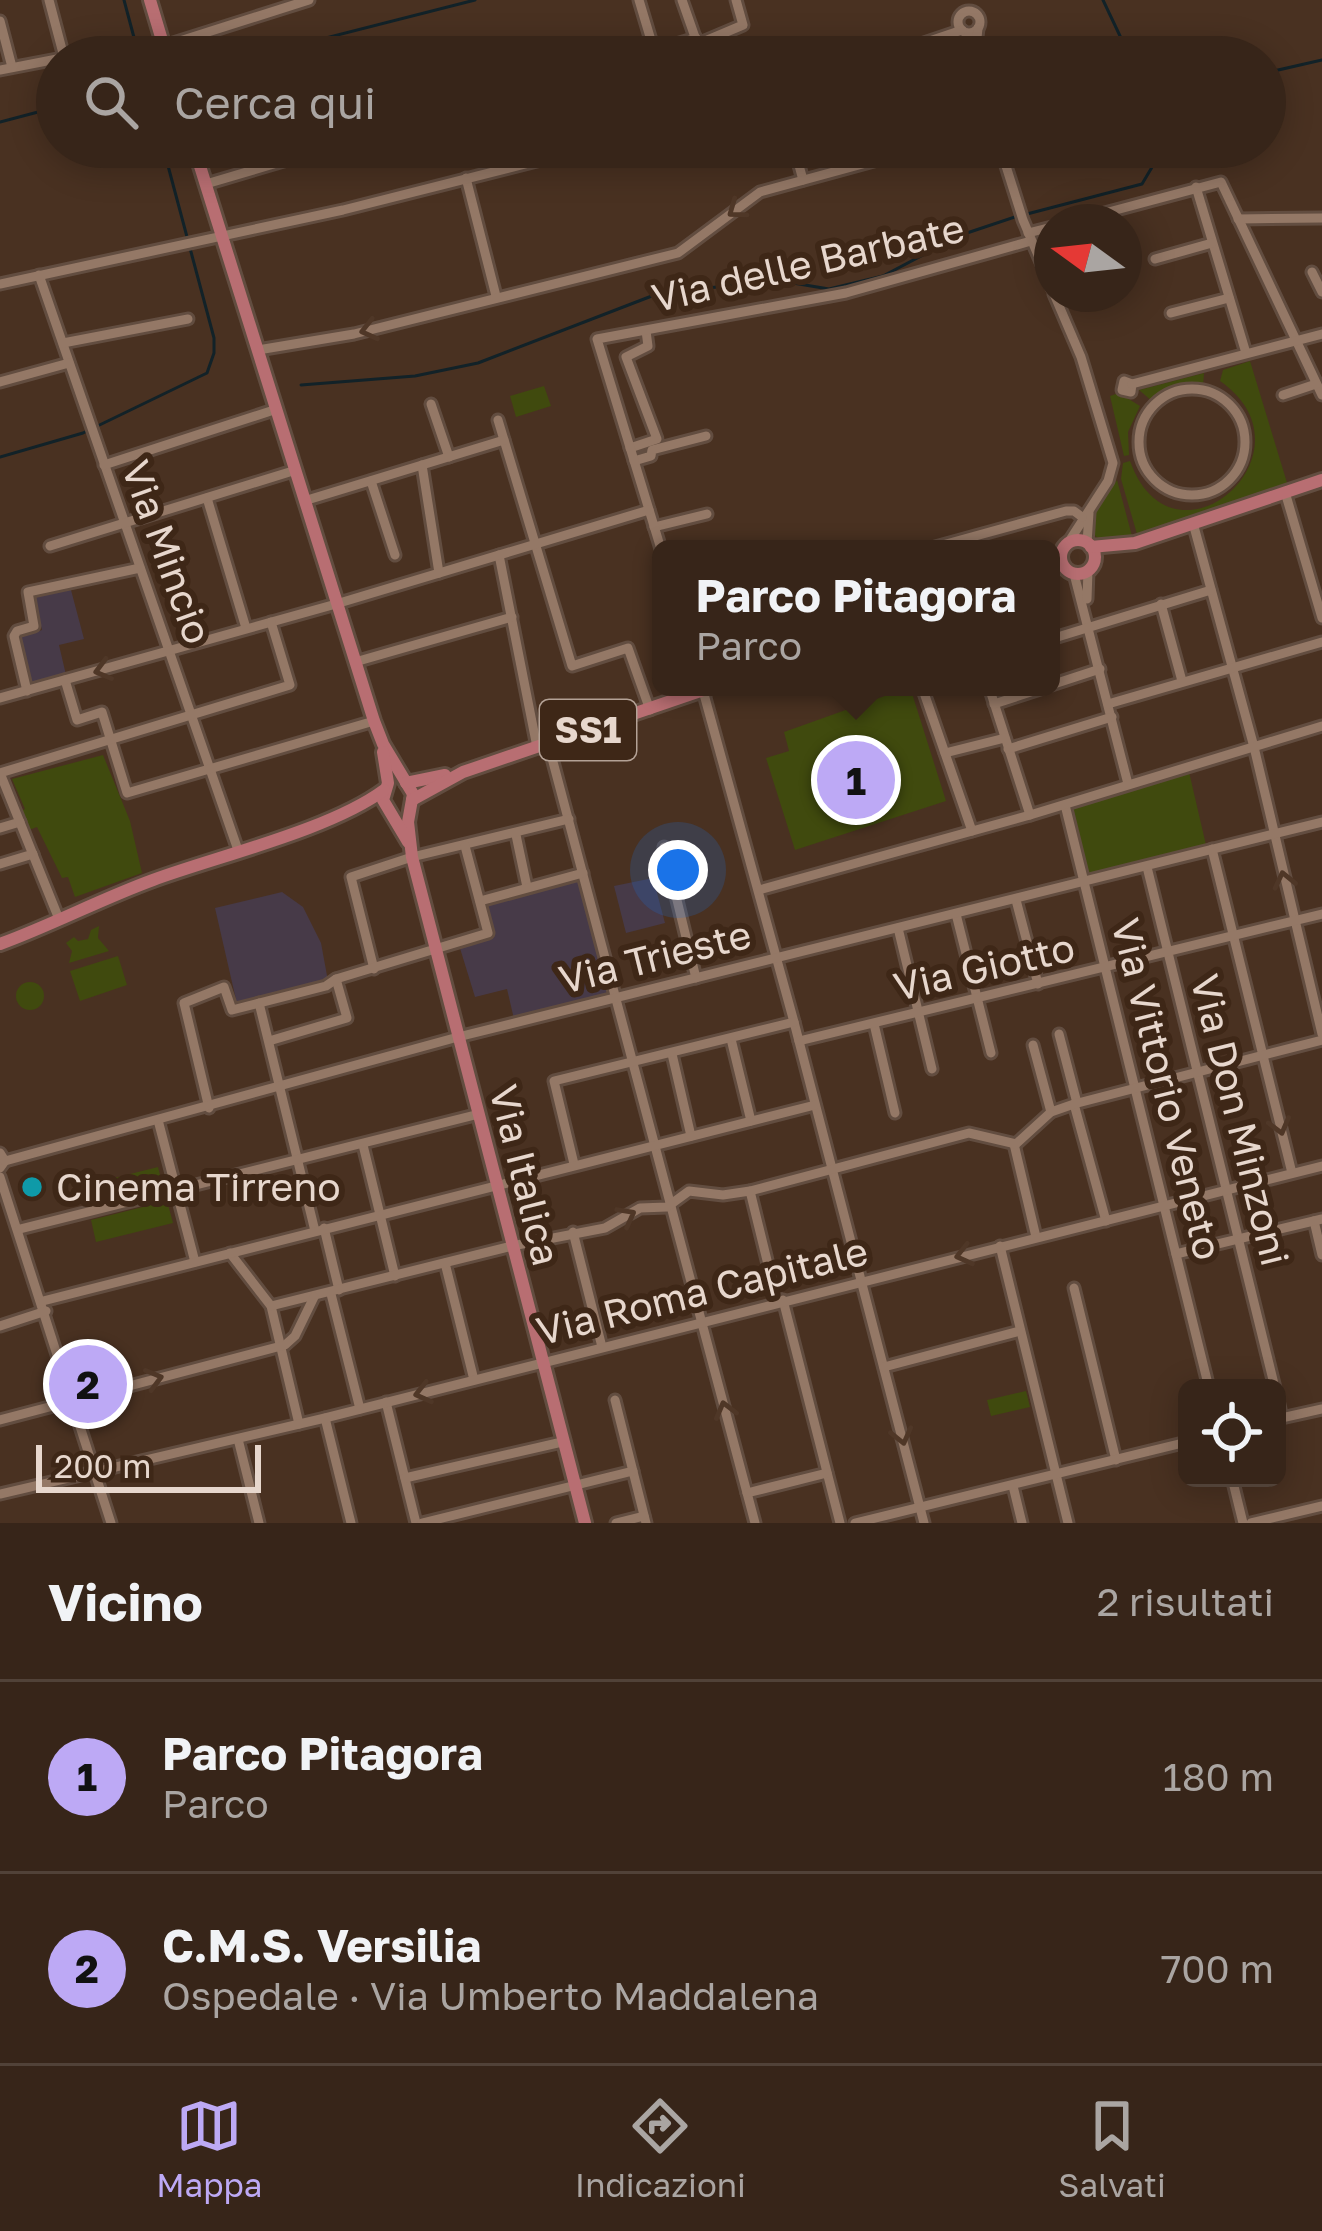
<!DOCTYPE html>
<html lang="it">
<head>
<meta charset="utf-8">
<style>
	body { margin:0; font-family:"Golos Text",sans-serif; background:#423126; color:#f1f3f6 }
	.controls { position:absolute; right:36px; bottom:36px; display:grid; overflow:hidden; border-radius:18px; box-shadow:0 6px 30px #0003 }
	.controls button { width:108px; height:108px; display:grid; place-items:center; padding:0; border:0; border-bottom:3px solid #514238; background:#372519; color:#f1f3f6; font:60px sans-serif }
	.compass { position:absolute; left:1034px; top:204px; width:108px; height:108px; border-radius:50%; background:#372519; box-shadow:0 6px 30px #0003; rotate:285deg }
	.scale { position:absolute; left:36px; bottom:30px; width:225px; box-sizing:border-box; padding-left:12px; border:6px solid #e7d7cd; border-top:0; font-size:33px; line-height:42px; white-space:nowrap; color:#e7d7cd; -webkit-text-stroke:9px #3e2717; paint-order:stroke }
	.you { position:absolute; left:678px; top:870px; width:42px; height:42px; margin:-30px; border:9px solid #fff; border-radius:50%; background:#1a73e8; box-shadow:0 0 0 18px #1a73e833 }
	.badge { display:grid; place-items:center; width:78px; height:78px; border-radius:50%; background:#bda9f5; color:#111; font-size:39px; font-weight:700 }
	.pin { position:absolute; translate:-50% -50%; border:6px solid #fff; box-shadow:0 3px 12px #0006 }
	.popup { position:absolute; left:652px; top:540px; width:408px; height:156px; box-sizing:border-box; display:grid; place-content:center; border-radius:18px; background:#372519; filter:drop-shadow(0 3px 9px #0005); font-size:39px; white-space:nowrap; color:#aaa5a2 }
	.popup b { font-size:45px; color:#f1f3f6 }
	.popup::after { content:''; position:absolute; left:50%; top:100%; margin-left:-24px; border:24px solid transparent; border-top-color:#372519 }
	.list { margin:0; padding:0; list-style:none }
	h2 { display:flex; justify-content:space-between; align-items:center; height:156px; margin:0; padding:0 48px; font-size:51px }
	h2 small { font-size:39px; font-weight:400; color:#aaa5a2 }
	.list li { display:grid; grid-template-columns:78px 1fr auto; gap:36px; align-items:center; box-sizing:border-box; height:192px; padding:0 48px; border-top:3px solid #514238 }
	.list b { display:block; font-size:45px; white-space:nowrap }
	.list p { margin:0; font-size:39px; white-space:nowrap; color:#aaa5a2 }
	.list em { font-size:39px; font-style:normal; color:#aaa5a2 }
	.icon { flex:none; width:66px; height:66px; fill:none; stroke:currentColor; stroke-width:2; stroke-linecap:round; stroke-linejoin:round }
	.map { position:relative; flex:none; width:1322px; height:1523px; overflow:hidden }
	.search { position:absolute; background:#372519; box-shadow:0 6px 30px #0003; left:36px; right:36px; top:36px; height:132px; display:flex; align-items:center; gap:30px; box-sizing:border-box; padding:0 42px; border-radius:66px; color:#aaa5a2; font-size:45px }
	.sheet { height:540px; background:#372519 }
	nav { display:flex; justify-content:space-around; align-items:center; box-sizing:border-box; height:168px; border-top:3px solid #514238; background:#372519; font-size:33px; color:#aaa5a2 }
	nav a { display:grid; justify-items:center; gap:6px }
	nav .on { color:#bda9f5 }
	.map>svg:first-child { display:block }
	.education { fill:#473a48 }
	.green { fill:#404a0e }
	.lines { fill:none; stroke-linecap:round; stroke-linejoin:round }
	.stream { stroke:#122228; stroke-width:3 }
	.minor-casing { stroke:#624d40; stroke-width:15 }
	.major-casing { stroke:#624d40; stroke-width:18 }
	.minor { stroke:#947866; stroke-width:9 }
	.major { stroke:#b86e72; stroke-width:12 }
	.oneway { stroke:#4f3727 }
	.culture-dot { fill:#0f9aa8; stroke:#3e2717; stroke-width:4.5 }
	.labels { text-anchor:middle; stroke-width:12; stroke-linejoin:round; paint-order:stroke }
	.shield { fill:#3e2717; stroke:#b4a296; stroke-width:3 }
	.shield-label { font-size:36px; font-weight:bold; fill:#e7d7cd }
	.street-label { font-size:39px; fill:#e7d7cd; stroke:#3e2717 }
	.poi-label { font-size:39px; fill:#e7d7cd; stroke:#3e2717; text-anchor:start }
</style>
</head>
<body>
<div class="map">
<svg width="1322" height="1523" viewBox="0 0 1322 1523">
	<rect width="100%" height="100%" fill="#493121"/>
	<g class="education">
		<polygon points="71,590 84,639 59,645 66,675 28,685 19,638 42,630 34,597"/>
		<polygon points="653,878 665,923 626,933 614,886"/>
		<polygon points="579,880 608,996 514,1019 507,989 475,997 459,945 493,936 485,904"/>
		<polygon points="282,892 303,907 321,943 328,981 237,1004 215,908"/>
	</g>
	<g class="green">
		<path d="M1250,361L1288,486L1137,534L1121,479L1123,463L1130,461C1173,581 1322,452 1220,381L1223,370Z"/>
		<polygon points="1204,373 1203,386 1176,388 1152,401 1139,390"/>
		<polygon points="544,386 551,406 516,417 510,396"/>
		<polygon points="1119,393 1140,406 1128,432 1129,455 1124,456 1110,396"/>
		<polygon points="1117,480 1132,536 1101,541 1091,532 1096,509"/>
		<polygon points="910,687 946,801 795,850 766,758 789,751 784,732"/>
		<polygon points="103,755 130,821 142,873 75,897 68,877 62,878 37,827 29,830 21,811 25,809 12,779"/>
		<polygon points="1189,772 1206,845 1089,875 1073,807"/>
		<polygon points="99,926 98,938 109,951 69,963 72,951 66,943 74,937 78,941 88,939 91,930"/>
		<polygon points="118,956 127,985 80,1001 70,971"/>
		<circle cx="30" cy="996" r="14"/>
		<polygon points="158,1167 161,1179 85,1198 82,1186"/>
		<polygon points="167,1201 173,1223 96,1242 91,1220"/>
		<polygon points="1026,1391 1030,1407 991,1416 987,1400"/>
	</g>
	<g class="lines">
		<g class="stream">
			<polyline points="124,0 136,45"/>
			<polyline points="1103,0 1130,57"/>
			<polyline points="251,57 475,0"/>
			<polyline points="1265,73 1322,60"/>
			<polyline points="0,122 57,107"/>
			<polyline points="1027,214 1142,184 1164,147"/>
			<polyline points="301,385 415,376 478,363 657,294 751,283 787,282 829,289 883,276 961,235 1018,216"/>
			<polyline points="0,457 83,433 207,373 214,353 214,338 163,147"/>
		</g>
		<g class="minor-casing">
			<g id="minor">
				<polyline points="49,0 64,57"/>
				<polyline points="639,0 656,57"/>
				<polyline points="682,0 702,57"/>
				<circle cx="969" cy="22" r="11"/>
				<polyline points="0,21 12,67"/>
				<polyline points="698,44 743,25 736,0"/>
				<polyline points="654,51 696,38"/>
				<polyline points="68,57 164,46 309,0"/>
				<polyline points="882,57 962,30"/>
				<polyline points="975,57 978,28"/>
				<polyline points="0,70 57,59"/>
				<polyline points="794,147 803,180"/>
				<polyline points="1000,147 1023,220 1052,288"/>
				<polyline points="466,178 496,296"/>
				<polyline points="206,184 331,147"/>
				<polyline points="1196,187 1246,353"/>
				<polyline points="1238,219 1322,218"/>
				<polyline points="1071,222 1221,182 1322,395"/>
				<polyline points="1028,233 1052,227"/>
				<polyline points="1155,259 1212,243"/>
				<polyline points="1312,272 1322,292"/>
				<polyline points="39,275 238,850"/>
				<polyline points="0,284 343,210 592,147"/>
				<polyline points="1054,294 1081,357 1113,463 1108,481 1068,543"/>
				<polyline points="1171,313 1229,298"/>
				<polyline points="63,343 188,319"/>
				<polyline points="258,350 354,334 678,253 760,192 925,147"/>
				<polygon points="1124,381 1132,384 1131,392 1122,390"/>
				<polyline points="0,382 69,363"/>
				<polyline points="1132,384 1322,334"/>
				<circle cx="1192" cy="442" r="53"/>
				<polyline points="1283,395 1316,384"/>
				<polyline points="431,404 449,457"/>
				<polyline points="498,420 572,666 628,648 650,710"/>
				<polyline points="630,448 657,439 626,357 648,346 646,331"/>
				<polyline points="634,461 651,456 652,450 706,436"/>
				<polyline points="104,465 277,409"/>
				<polyline points="422,465 439,573"/>
				<polyline points="371,481 395,555"/>
				<polyline points="1285,492 1322,618"/>
				<polyline points="207,498 246,628"/>
				<polyline points="304,501 504,440"/>
				<polyline points="1193,523 1254,747 1322,1034"/>
				<polyline points="654,527 707,514"/>
				<polyline points="1087,543 1089,513"/>
				<polyline points="50,546 296,470"/>
				<polyline points="661,549 597,339 846,293 1031,241"/>
				<polyline points="928,549 1066,511 1074,511 1082,517"/>
				<polyline points="499,555 537,747"/>
				<polyline points="1074,574 1128,784"/>
				<polyline points="1087,599 1088,570"/>
				<polyline points="1161,604 1182,681"/>
				<polyline points="1051,639 1211,590"/>
				<polyline points="355,662 512,617"/>
				<polyline points="65,680 77,720 102,712 127,793 374,721"/>
				<polyline points="1051,685 1100,669"/>
				<polyline points="702,687 794,1022 924,1523"/>
				<polyline points="922,687 972,831"/>
				<polyline points="989,687 1030,815"/>
				<polyline points="27,691 14,636 17,631 34,626 28,592 140,568"/>
				<polyline points="0,698 336,604 649,510"/>
				<polyline points="994,704 1046,687"/>
				<polyline points="1108,704 1322,642"/>
				<polyline points="548,743 755,1523"/>
				<polyline points="1008,749 1112,717"/>
				<polyline points="945,753 1005,738"/>
				<polyline points="1065,805 1209,1388"/>
				<polyline points="0,828 20,822"/>
				<polyline points="516,835 527,887"/>
				<polyline points="664,847 696,978"/>
				<polyline points="1212,849 1292,1173"/>
				<polyline points="0,864 33,854"/>
				<polyline points="1147,867 1275,1388"/>
				<polyline points="759,890 1030,815 1322,726"/>
				<polyline points="1016,900 1038,984"/>
				<polyline points="480,901 583,873"/>
				<polyline points="956,914 991,1053"/>
				<polyline points="59,919 0,773 290,685 271,622"/>
				<polyline points="898,928 932,1069"/>
				<polyline points="374,969 351,877 412,857 569,819"/>
				<polyline points="259,1003 315,1231"/>
				<polyline points="874,1024 895,1113"/>
				<polyline points="1059,1034 1077,1103"/>
				<polyline points="731,1039 751,1121"/>
				<polyline points="269,1041 347,1018 336,979"/>
				<polyline points="799,1041 1322,914"/>
				<polyline points="1033,1045 1051,1112"/>
				<polyline points="672,1054 691,1136"/>
				<polyline points="1074,1104 1106,1221"/>
				<polyline points="209,1108 184,1003 224,987 232,1010 326,986 336,979 488,933 465,846"/>
				<polyline points="158,1120 195,1262"/>
				<polyline points="1014,1144 1036,1237"/>
				<polyline points="363,1145 395,1276"/>
				<polyline points="0,1153 5,1161 0,1168"/>
				<polyline points="5,1161 458,1037 1322,822"/>
				<polyline points="574,1164 554,1081 794,1022"/>
				<polyline points="0,1177 111,1523"/>
				<polyline points="750,1191 777,1301"/>
				<polyline points="1314,1221 1322,1255"/>
				<polyline points="324,1228 339,1290"/>
				<polyline points="20,1229 479,1114"/>
				<polyline points="573,1232 602,1347"/>
				<polyline points="1000,1246 1068,1523"/>
				<polyline points="230,1253 271,1306 299,1424"/>
				<polyline points="1176,1254 1322,1219"/>
				<polyline points="445,1263 474,1380"/>
				<polyline points="1074,1288 1116,1460"/>
				<polyline points="331,1294 360,1409"/>
				<polyline points="783,1300 840,1523"/>
				<polyline points="43,1301 815,1105"/>
				<polyline points="271,1306 512,1246 605,1228 640,1208 667,1207 689,1191 723,1195 750,1191 969,1133 1016,1144 1051,1112 1074,1104 1322,1040"/>
				<polyline points="0,1326 46,1311"/>
				<polyline points="884,1367 1020,1331"/>
				<polyline points="1277,1396 1282,1418"/>
				<polyline points="615,1400 646,1523"/>
				<polyline points="386,1402 416,1523"/>
				<polyline points="325,1418 351,1523"/>
				<polyline points="1277,1419 1322,1409"/>
				<polyline points="0,1420 285,1345 295,1336 314,1297"/>
				<polyline points="238,1439 259,1523"/>
				<polyline points="405,1478 562,1442"/>
				<polyline points="1232,1478 1243,1523"/>
				<polyline points="1013,1486 1022,1523"/>
				<polyline points="747,1493 827,1473"/>
				<polyline points="0,1494 325,1418 1322,1166"/>
				<polyline points="422,1523 633,1471"/>
				<polyline points="616,1523 644,1516"/>
				<polyline points="855,1523 1187,1442"/>
				<polyline points="1251,1523 1322,1506"/>
			</g>
		</g>
		<g class="major-casing">
			<g id="major">
				<polyline points="150,0 167,57"/>
				<polyline points="194,147 374,721 383,744 413,794 408,822 412,857 585,1523"/>
				<circle cx="1078" cy="557" r="17"/>
				<polyline points="1091,547 1135,543 1322,480"/>
				<polyline points="383,752 388,783 383,800 408,842"/>
				<polyline points="406,783 445,775"/>
				<polyline points="412,800 463,772 712,687"/>
				<path d="M0,944C52,925 101,899 153,880C218,856 330,830 384,790"/>
			</g>
		</g>
		<use href="#minor" class="minor"/>
		<use href="#major" class="major"/>
	</g>
	<defs><path id="oneway-chevron" d="M-2-3.5L2.5 0L-2 3.5" fill="none" stroke-width="1.6" stroke-linecap="round" stroke-linejoin="round" transform="scale(3)"/></defs>
	<g class="oneway">
		<use href="#oneway-chevron" transform="translate(736 210) rotate(144)"/>
		<use href="#oneway-chevron" transform="translate(369 330) rotate(166)"/>
		<use href="#oneway-chevron" transform="translate(103 670) rotate(165)"/>
		<use href="#oneway-chevron" transform="translate(1284 880) rotate(-103)"/>
		<use href="#oneway-chevron" transform="translate(1280 1126) rotate(75)"/>
		<use href="#oneway-chevron" transform="translate(627 1216) rotate(-28)"/>
		<use href="#oneway-chevron" transform="translate(964 1255) rotate(166)"/>
		<use href="#oneway-chevron" transform="translate(154 1379) rotate(-15)"/>
		<use href="#oneway-chevron" transform="translate(423 1393) rotate(166)"/>
		<use href="#oneway-chevron" transform="translate(725 1410) rotate(-105)"/>
		<use href="#oneway-chevron" transform="translate(902 1436) rotate(76)"/>
	</g>
	<circle class="culture-dot" cx="32" cy="1187" r="12"/>
	<g class="labels">
		<rect class="shield" x="540" y="700" width="96" height="60" rx="9"/>
		<g class="shield-label">
			<text x="588" y="743">SS1</text>
		</g>
		<g class="street-label">
			<text transform="translate(808 263) rotate(-13)" y="14">Via delle Barbate</text>
			<text transform="translate(167 552) rotate(70)" y="14">Via Mincio</text>
			<text transform="translate(655 957) rotate(-14)" y="14">Via Trieste</text>
			<text transform="translate(984 967) rotate(-13)" y="14">Via Giotto</text>
			<text transform="translate(1167 1089) rotate(76)" y="14">Via Vittorio Veneto</text>
			<text transform="translate(1240 1120) rotate(76)" y="14">Via Don Minzoni</text>
			<text transform="translate(525 1175) rotate(76)" y="14">Via Italica</text>
			<text transform="translate(702 1291) rotate(-14)" y="14">Via Roma Capitale</text>
		</g>
		<g class="poi-label">
			<text x="56" y="1201">Cinema Tirreno</text>
		</g>
	</g>
</svg>
<div class="controls">
<button><svg class="icon" aria-label="locate" viewBox="0 0 24 24"><circle cx="12" cy="12" r="6"/><path d="M12 2v4M12 18v4M2 12h4M18 12h4"/></svg></button>
</div>
<svg class="compass" viewBox="-18 -18 36 36"><path d="M0-13l5 13h-10z" fill="#e53935"/><path d="M0 13l5-13h-10z" fill="#aaa5a2"/></svg>
<div class="scale">200 m</div>
<div class="you"></div>
<div class="pin badge" style="left:856px;top:780px">1</div>
<div class="popup"><b>Parco Pitagora</b>Parco</div>
<div class="pin badge" style="left:88px;top:1384px">2</div>
<div class="search"><svg class="icon" aria-label="search" viewBox="0 0 24 24"><circle cx="10" cy="10" r="6"/><path d="M15 15l6 6"/></svg>Cerca qui</div>
</div>
<section class="sheet">
<h2>Vicino<small>2 risultati</small></h2>
<ul class="list">
<li><span class="badge">1</span><div><b>Parco Pitagora</b><p>Parco</p></div><em>180 m</em></li>
<li><span class="badge">2</span><div><b>C.M.S. Versilia</b><p>Ospedale · Via Umberto Maddalena</p></div><em>700 m</em></li>
</ul>
</section>
<nav>
<a class="on"><svg class="icon" aria-label="map" viewBox="0 0 24 24"><path d="M3 6l6-2 6 2 6-2v14l-6 2-6-2-6 2zM9 4v14M15 6v14"/></svg>Mappa</a>
<a><svg class="icon" aria-label="directions" viewBox="0 0 24 24"><path d="M12 3l9 9-9 9-9-9zM9 14v-3h6M13 9l2 2-2 2"/></svg>Indicazioni</a>
<a><svg class="icon" aria-label="saved" viewBox="0 0 24 24"><path d="M7 4h10v16l-5-4-5 4z"/></svg>Salvati</a>
</nav>
</body>
</html>
